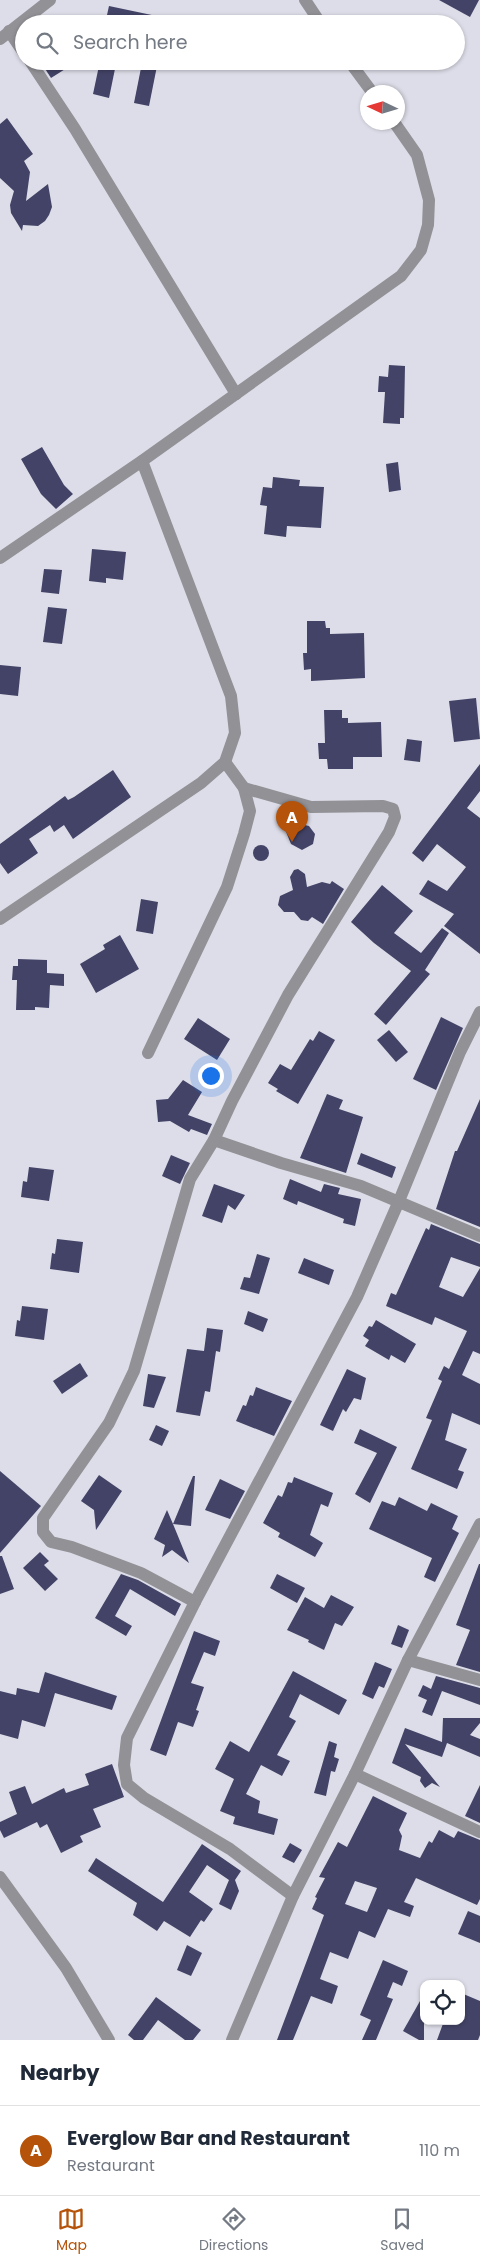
<!DOCTYPE html>
<html lang="en">
<head>
<meta charset="utf-8">
<style>
	body { margin:0; font-family:Poppins,sans-serif; background:#f2f2f3; color:#1f2937 }
	.controls { position:absolute; right:15px; bottom:15px; display:grid; overflow:hidden; border-radius:10px; box-shadow:0 1px 4px #0004 }
	.controls button { width:45px; height:45px; display:grid; place-items:center; padding:0; border:0; border-bottom:1px solid #e0e1e3; background:#fff; color:#1f2937; font:25px sans-serif }
	.compass { position:absolute; left:360px; top:85px; width:45px; height:45px; border-radius:50%; background:#fff; box-shadow:0 1px 4px #0004; rotate:274deg }
	.you { position:absolute; left:210px; top:1075px; width:18px; height:18px; margin:-12px; border:4px solid #fff; border-radius:50%; background:#1a73e8; box-shadow:0 0 0 8px #1a73e833 }
	.badge { display:grid; place-items:center; width:32px; height:32px; border-radius:50%; background:#b45309; color:#fff; font-size:16px; font-weight:700 }
	.pin { position:absolute; translate:-50% -41px; filter:drop-shadow(0 1px 2px #0008) }
	.pin::after { content:''; position:absolute; top:26px; width:18px; height:15px; background:inherit; clip-path:polygon(0 0,100% 0,50% 100%) }
	.list { margin:0; padding:0; list-style:none }
	h2 { display:flex; justify-content:space-between; align-items:center; height:65px; margin:0; padding:0 20px; font-size:21px }
	h2 small { font-size:16px; font-weight:400; color:#747a83 }
	.list li { display:grid; grid-template-columns:32px 1fr auto; gap:15px; align-items:center; box-sizing:border-box; height:90px; padding:0 20px; border-top:1px solid #e0e1e3 }
	.list b { display:block; font-size:19px; white-space:nowrap }
	.list p { margin:0; font-size:16px; white-space:nowrap; color:#747a83 }
	.list em { font-size:16px; font-style:normal; color:#747a83 }
	.icon { flex:none; width:28px; height:28px; fill:none; stroke:currentColor; stroke-width:2; stroke-linecap:round; stroke-linejoin:round }
	.map { position:relative; flex:none; width:480px; height:2040px; overflow:hidden }
	.search { position:absolute; background:#fff; box-shadow:0 1px 4px #0004; left:15px; right:15px; top:15px; height:55px; display:flex; align-items:center; gap:12px; box-sizing:border-box; padding:0 18px; border-radius:28px; color:#747a83; font-size:19px }
	.sheet { height:155px; background:#fff }
	nav { display:flex; justify-content:space-around; align-items:center; box-sizing:border-box; height:70px; border-top:1px solid #e0e1e3; background:#fff; font-size:14px; color:#747a83 }
	nav a { display:grid; justify-items:center; gap:2px }
	nav .on { color:#b45309 }
	.map>svg:first-child { display:block }
	.building { fill:#434367; fill-rule:evenodd }
	.lines { fill:none; stroke-linecap:round; stroke-linejoin:round }
	.minor { stroke:#919196; stroke-width:12 }
</style>
</head>
<body>
<div class="map">
<svg width="480" height="2040" viewBox="0 0 480 2040">
	<rect width="100%" height="100%" fill="#dddde9"/>
	<g class="building">
		<polygon points="439,0 479,0 470,17"/>
		<polygon points="109,6 166,18 166,24 105,24"/>
		<polygon points="40,61 78,61 51,78"/>
		<polygon points="100,61 116,64 109,98 93,94"/>
		<polygon points="142,63 157,66 149,106 134,103"/>
		<polygon points="7,118 33,154 24,161 30,172 26,201 48,184 52,207 49,215 45,221 38,226 23,225 22,231 11,213 10,205 14,191 0,178 0,124"/>
		<polygon points="389,365 405,366 404,418 400,418 400,424 383,423 385,392 378,392 379,376 388,377"/>
		<polygon points="42,447 64,485 73,494 56,509 41,494 21,459"/>
		<polygon points="398,462 401,490 389,492 386,464"/>
		<polygon points="273,477 300,480 299,486 324,487 321,528 287,526 286,537 264,534 267,506 260,505 263,487 272,488"/>
		<polygon points="92,549 126,552 123,580 106,578 106,583 89,581"/>
		<polygon points="44,569 62,570 59,594 41,592"/>
		<polygon points="48,607 67,609 62,644 43,642"/>
		<polygon points="307,621 325,621 326,628 330,628 330,634 364,633 365,678 311,681 311,669 304,670 303,653 307,653"/>
		<polygon points="0,665 21,667 18,696 0,694"/>
		<polygon points="476,698 480,739 454,742 449,701"/>
		<polygon points="324,710 342,710 342,718 348,718 348,723 381,722 382,757 353,757 353,769 328,769 327,759 319,759 318,743 325,743"/>
		<polygon points="407,739 422,741 420,762 404,760"/>
		<polygon points="480,764 480,791 467,808 480,818 480,954 444,926 454,914 419,894 428,880 447,891 466,867 437,844 423,862 412,853"/>
		<polygon points="113,770 131,797 73,839 64,825 54,832 50,825 29,839 38,853 8,874 0,863 0,844 65,796 68,800 74,797"/>
		<polygon points="300,824 309,826 315,834 313,844 302,850 291,844 285,829"/>
		<circle cx="261" cy="853" r="8"/>
		<polygon points="298,869 305,874 307,887 322,882 330,884 332,881 344,889 323,924 312,917 308,921 301,920 294,912 284,912 278,905 280,896 293,890 290,877 294,870"/>
		<polygon points="382,885 413,911 394,933 421,953 442,928 449,933 425,970 430,974 386,1025 374,1014 411,971 374,943 351,922"/>
		<polygon points="141,899 158,902 153,934 136,931"/>
		<polygon points="120,935 139,969 96,993 80,964 105,949 103,945"/>
		<polygon points="18,959 47,960 47,973 64,974 64,986 50,985 49,1008 35,1007 35,1010 16,1010 17,980 12,980 13,966 18,966"/>
		<polygon points="441,1017 463,1028 436,1090 413,1079"/>
		<polygon points="198,1018 230,1039 217,1060 184,1039"/>
		<polygon points="389,1030 408,1052 396,1062 377,1040"/>
		<polygon points="319,1031 335,1040 298,1104 276,1091 278,1089 268,1083 280,1064 291,1070 310,1039 313,1041"/>
		<polygon points="183,1080 202,1092 188,1115 212,1124 207,1135 191,1129 189,1132 170,1121 158,1122 156,1100 168,1099"/>
		<polygon points="327,1094 343,1100 339,1109 363,1117 346,1173 300,1158"/>
		<polygon points="480,1099 480,1227 436,1209 455,1151 457,1151"/>
		<polygon points="361,1153 396,1167 392,1178 357,1164"/>
		<polygon points="171,1155 190,1163 180,1184 162,1176"/>
		<polygon points="29,1167 54,1170 49,1201 21,1197 23,1181 27,1182"/>
		<polygon points="290,1179 321,1192 324,1184 340,1188 338,1194 361,1199 355,1226 343,1223 344,1219 298,1201 297,1205 283,1199"/>
		<polygon points="214,1184 245,1195 235,1210 228,1205 222,1223 202,1216"/>
		<polygon points="431,1224 480,1244 480,1267 451,1257 439,1287 463,1297 480,1268 480,1354 473,1351 462,1375 480,1384 480,1425 452,1413 445,1440 467,1449 458,1470 464,1472 457,1489 411,1469 432,1420 426,1418 442,1381 438,1379 444,1366 449,1369 467,1331 435,1317 432,1325 386,1306 391,1293 396,1295 426,1228 429,1230"/>
		<polygon points="57,1239 83,1242 79,1273 50,1269 52,1253 55,1254"/>
		<polygon points="257,1254 270,1258 259,1294 240,1289 244,1277 250,1278"/>
		<polygon points="304,1258 334,1270 329,1285 298,1273"/>
		<polygon points="22,1306 48,1309 44,1340 15,1336 17,1320 20,1321"/>
		<polygon points="248,1311 268,1319 263,1332 244,1324"/>
		<polygon points="376,1320 416,1344 405,1363 391,1355 389,1360 365,1346 369,1340 363,1336 369,1326 372,1327"/>
		<polygon points="207,1328 223,1330 220,1352 216,1351 210,1392 205,1391 200,1416 176,1412 187,1349 204,1351"/>
		<polygon points="80,1363 88,1376 62,1394 53,1381"/>
		<polygon points="347,1369 366,1378 361,1400 354,1398 346,1412 343,1409 333,1431 320,1425"/>
		<polygon points="148,1374 166,1377 154,1408 143,1406"/>
		<polygon points="256,1387 292,1401 274,1436 236,1421 243,1405 246,1406 250,1395 253,1396"/>
		<polygon points="156,1425 169,1431 162,1446 149,1440"/>
		<polygon points="360,1429 397,1447 370,1503 355,1494 377,1453 354,1443"/>
		<polygon points="0,1471 41,1506 0,1553"/>
		<polygon points="99,1475 122,1491 96,1530 94,1510 81,1501"/>
		<polygon points="193,1476 195,1476 191,1526 173,1524 189,1563 172,1550 162,1557 165,1545 154,1539 167,1510 173,1524"/>
		<polygon points="294,1477 333,1493 328,1507 321,1504 310,1535 323,1543 315,1557 278,1537 280,1533 263,1523 278,1495 282,1497 288,1482 292,1483"/>
		<polygon points="220,1479 245,1491 230,1519 205,1510"/>
		<polygon points="399,1497 427,1511 431,1503 458,1516 452,1529 459,1533 435,1582 424,1577 432,1558 369,1529 382,1501 395,1506"/>
		<polygon points="40,1552 49,1561 44,1565 58,1579 45,1591 23,1568"/>
		<polygon points="0,1556 2,1556 14,1589 0,1594"/>
		<polygon points="479,1564 480,1564 480,1672 456,1665 470,1630 456,1625"/>
		<polygon points="121,1574 138,1580 181,1604 175,1616 130,1589 115,1616 132,1626 126,1636 95,1618"/>
		<polygon points="277,1574 305,1588 297,1603 270,1588"/>
		<polygon points="331,1595 354,1607 342,1626 335,1623 324,1650 308,1642 309,1640 287,1630 305,1597 324,1608"/>
		<polygon points="398,1625 409,1630 402,1648 391,1644"/>
		<polygon points="194,1631 220,1641 215,1656 204,1652 191,1683 204,1687 196,1710 199,1711 193,1727 178,1722 166,1756 150,1750"/>
		<polygon points="375,1662 392,1669 384,1688 379,1686 373,1699 362,1694"/>
		<polygon points="293,1671 347,1700 339,1715 300,1694 289,1717 296,1721 277,1755 290,1761 282,1776 261,1765 246,1794 260,1801 258,1813 278,1819 274,1835 233,1824 235,1817 220,1811 234,1779 215,1769 230,1741 249,1752"/>
		<polygon points="45,1672 117,1696 112,1710 55,1693 45,1727 22,1720 18,1739 0,1734 0,1691 16,1695 17,1688 39,1693"/>
		<polygon points="436,1676 480,1688 480,1705 442,1691 432,1716 422,1712 427,1700 418,1696 423,1685 431,1689"/>
		<polygon points="443,1718 480,1718 480,1723 470,1735 480,1739 480,1757 447,1743 442,1757 405,1744 440,1787 432,1783 425,1788 420,1781 421,1777 392,1763 405,1728 442,1742"/>
		<polygon points="329,1741 337,1744 334,1757 339,1759 335,1772 331,1771 326,1796 314,1793"/>
		<polygon points="112,1764 124,1797 93,1809 101,1827 80,1836 83,1842 61,1853 47,1824 40,1828 37,1822 4,1838 0,1830 0,1822 17,1814 9,1792 25,1786 32,1804 64,1788 66,1793 89,1785 85,1774"/>
		<polygon points="480,1785 480,1823 465,1816"/>
		<path d="M373,1796L407,1813L399,1830L402,1836L399,1850L420,1858L429,1841L432,1843L439,1830L454,1838L458,1831L480,1840V1899L477,1905L416,1878L404,1902L414,1906L410,1917L388,1909L375,1938L359,1931L348,1959L330,1952L320,1979L338,1986L332,2004L311,1996L293,2040H277L324,1915L312,1909L317,1898L315,1897L325,1878L319,1877L338,1842L347,1847ZM355,1881L377,1888L367,1912L345,1904Z"/>
		<polygon points="290,1843 302,1850 294,1863 282,1857"/>
		<polygon points="202,1844 241,1871 235,1880 239,1891 231,1910 219,1904 229,1880 207,1865 189,1892 213,1909 204,1922 201,1920 190,1937 164,1921 157,1931 133,1915 137,1903 88,1871 96,1858 163,1902"/>
		<polygon points="468,1911 480,1916 480,1943 458,1934"/>
		<polygon points="187,1945 202,1953 191,1976 177,1970"/>
		<polygon points="383,1960 408,1971 402,1986 393,1982 387,1997 393,1999 376,2040 362,2040 371,2020 360,2015"/>
		<polygon points="461,1993 480,2001 480,2035 478,2040 437,2040 444,2021 461,2021"/>
		<polygon points="424,1994 424,2040 419,2040 403,2031"/>
		<polygon points="156,1997 201,2030 193,2040 185,2040 158,2020 143,2040 134,2040 128,2035"/>
	</g>
	<g class="lines">
		<g class="minor">
			<polyline points="305,0 321,24"/>
			<polyline points="9,31 24,53"/>
			<polyline points="0,39 50,0"/>
			<polyline points="30,61 75,129 236,394"/>
			<polyline points="349,61 372,92"/>
			<polyline points="0,558 142,461 401,276 421,250 428,225 429,200 417,155 394,122"/>
			<polyline points="0,919 201,783 225,762 235,733 231,696 142,461"/>
			<polyline points="148,1053 227,887 244,834 250,811 244,788 225,762"/>
			<polyline points="214,1140 281,1163 361,1186 480,1236"/>
			<polyline points="195,1602 141,1573 72,1547 51,1542 43,1532 43,1518 109,1423 134,1371 190,1179 214,1140 232,1101 288,995 389,832 395,817 393,809 383,806 311,807 244,788"/>
			<polyline points="408,1660 480,1680"/>
			<polyline points="355,1774 480,1832"/>
			<polyline points="0,1877 66,1968 109,2040"/>
			<polyline points="293,1896 230,1849 144,1798 127,1784 124,1765 127,1738 195,1602 357,1297 399,1201 460,1052 480,1012"/>
			<polyline points="232,2040 293,1896 355,1774 408,1660 480,1524"/>
		</g>
	</g>
</svg>
<div class="controls">
<button><svg class="icon" aria-label="locate" viewBox="0 0 24 24"><circle cx="12" cy="12" r="6"/><path d="M12 2v4M12 18v4M2 12h4M18 12h4"/></svg></button>
</div>
<svg class="compass" viewBox="-18 -18 36 36"><path d="M0-13l5 13h-10z" fill="#e53935"/><path d="M0 13l5-13h-10z" fill="#747a83"/></svg>
<div class="you"></div>
<div class="pin badge" style="left:292px;top:842px">A</div>
<div class="search"><svg class="icon" aria-label="search" viewBox="0 0 24 24"><circle cx="10" cy="10" r="6"/><path d="M15 15l6 6"/></svg>Search here</div>
</div>
<section class="sheet">
<h2>Nearby<small></small></h2>
<ul class="list">
<li><span class="badge">A</span><div><b>Everglow Bar and Restaurant</b><p>Restaurant</p></div><em>110 m</em></li>
</ul>
</section>
<nav>
<a class="on"><svg class="icon" aria-label="map" viewBox="0 0 24 24"><path d="M3 6l6-2 6 2 6-2v14l-6 2-6-2-6 2zM9 4v14M15 6v14"/></svg>Map</a>
<a><svg class="icon" aria-label="directions" viewBox="0 0 24 24"><path d="M12 3l9 9-9 9-9-9zM9 14v-3h6M13 9l2 2-2 2"/></svg>Directions</a>
<a><svg class="icon" aria-label="saved" viewBox="0 0 24 24"><path d="M7 4h10v16l-5-4-5 4z"/></svg>Saved</a>
</nav>
</body>
</html>
